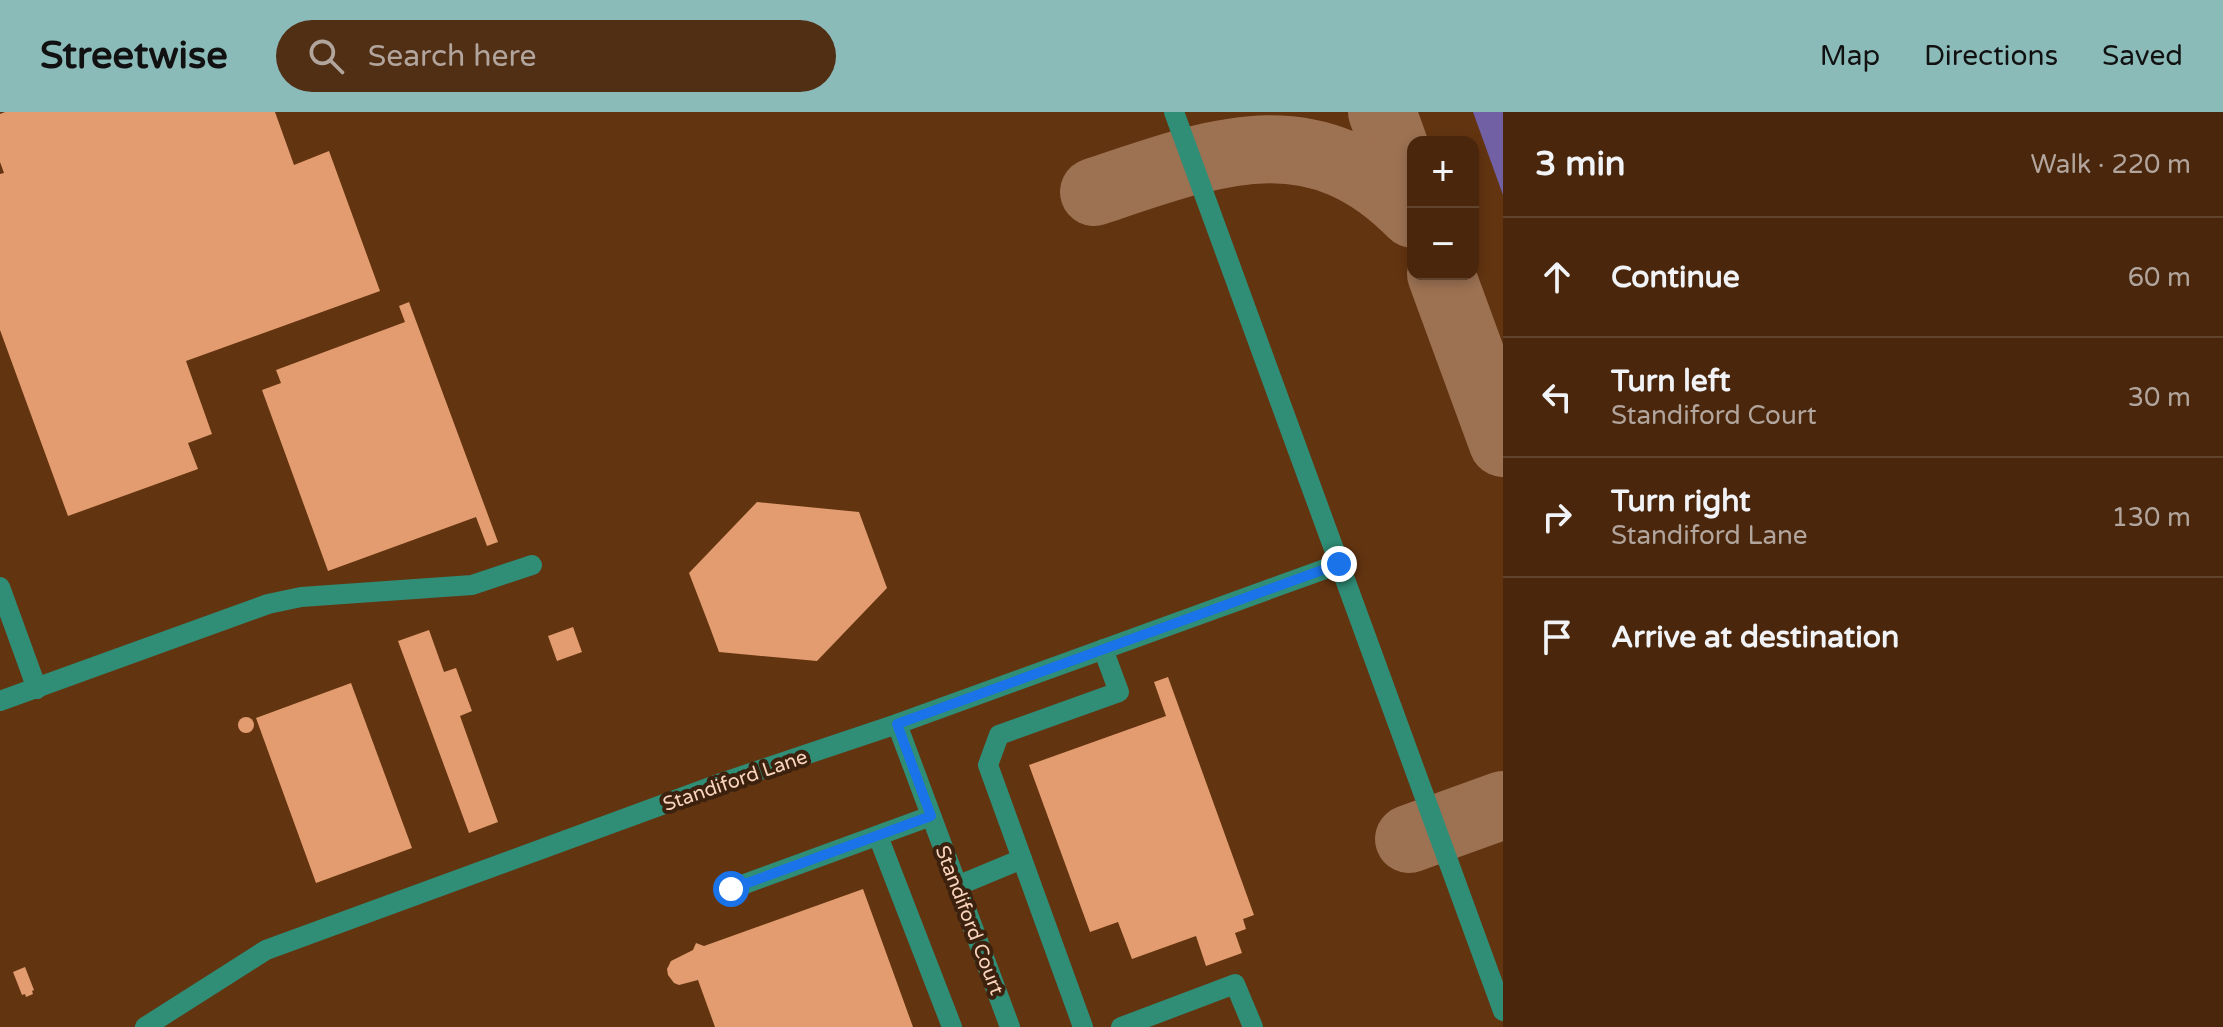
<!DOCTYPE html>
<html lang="en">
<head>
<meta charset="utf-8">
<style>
	body { margin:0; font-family:"Varela Round",sans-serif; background:#512f15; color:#f1f3f6 }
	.controls { position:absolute; right:24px; top:24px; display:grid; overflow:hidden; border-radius:16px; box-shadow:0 4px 12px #0003 }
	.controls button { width:72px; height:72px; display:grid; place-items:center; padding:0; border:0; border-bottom:2px solid #61442d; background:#4a270c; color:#f1f3f6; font:40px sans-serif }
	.stop { position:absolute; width:24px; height:24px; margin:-18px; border:6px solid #1a73e8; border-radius:50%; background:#fff }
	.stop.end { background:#1a73e8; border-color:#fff; box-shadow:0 2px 8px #0008 }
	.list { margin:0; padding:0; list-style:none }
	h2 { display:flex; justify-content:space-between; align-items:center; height:104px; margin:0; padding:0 32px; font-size:34px }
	h2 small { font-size:26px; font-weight:400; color:#b2a59d }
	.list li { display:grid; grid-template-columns:52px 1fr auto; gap:24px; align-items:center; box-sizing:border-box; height:120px; padding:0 32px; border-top:2px solid #61442d }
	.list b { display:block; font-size:30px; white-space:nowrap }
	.list p { margin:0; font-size:26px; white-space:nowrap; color:#b2a59d }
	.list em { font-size:26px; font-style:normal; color:#b2a59d }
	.icon { flex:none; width:44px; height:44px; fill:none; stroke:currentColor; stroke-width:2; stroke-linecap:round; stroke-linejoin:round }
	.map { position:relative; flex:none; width:1503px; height:915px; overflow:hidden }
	header { display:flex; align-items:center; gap:48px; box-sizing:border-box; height:112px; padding:0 40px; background:#8bbbb9; color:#111 }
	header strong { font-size:38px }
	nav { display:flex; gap:44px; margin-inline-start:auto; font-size:28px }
	.search { width:560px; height:72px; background:#512f15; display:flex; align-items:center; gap:20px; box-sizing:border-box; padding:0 28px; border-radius:44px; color:#b2a59d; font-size:30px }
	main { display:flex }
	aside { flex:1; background:#4a270c }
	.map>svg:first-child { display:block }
	.green { fill:#7160a4 }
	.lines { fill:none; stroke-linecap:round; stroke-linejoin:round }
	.taxiway { stroke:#9d7253; stroke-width:68 }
	.building { fill:#e29c6f }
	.minor { stroke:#308d76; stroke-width:20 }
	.route { stroke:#1a73e8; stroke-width:10 }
	.labels { text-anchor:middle; stroke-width:8; stroke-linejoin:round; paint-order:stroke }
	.street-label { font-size:20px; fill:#f9d4bd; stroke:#3c210e }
</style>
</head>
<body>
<header>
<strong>Streetwise</strong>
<div class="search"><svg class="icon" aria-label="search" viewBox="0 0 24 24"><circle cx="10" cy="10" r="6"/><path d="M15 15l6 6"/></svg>Search here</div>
<nav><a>Map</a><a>Directions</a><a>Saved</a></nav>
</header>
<main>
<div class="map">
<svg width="1503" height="915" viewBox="0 0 1503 915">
	<rect width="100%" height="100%" fill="#633410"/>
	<polygon class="green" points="1473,0 1503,0 1503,83"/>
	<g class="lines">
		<g class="taxiway">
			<polyline points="1382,0 1413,86"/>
			<path d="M1094,80C1216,39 1313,0 1413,102"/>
			<polyline points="1441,162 1503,331"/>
			<polyline points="1409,727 1503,693"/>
		</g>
	</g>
	<g class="building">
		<polygon points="5,0 275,0 294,53 329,39 380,179 186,249 212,322 188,331 198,357 68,404 0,218 0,62 4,61 0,50 0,2"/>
		<polygon points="409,190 498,430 487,434 476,405 328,459 262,278 281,271 276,258 405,210 399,194"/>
		<polygon points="757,390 859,400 887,476 817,549 719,540 709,513 689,461"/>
		<polygon points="573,515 582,540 557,549 548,524"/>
		<polygon points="429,518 444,560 456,556 472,599 460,604 498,710 469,721 398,529"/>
		<polygon points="1168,565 1254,803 1243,807 1246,817 1235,821 1242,841 1206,854 1196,824 1132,847 1118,810 1090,820 1029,653 1166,604 1154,570"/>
		<polygon points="351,571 412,736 316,771 256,606"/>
		<circle cx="246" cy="613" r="8"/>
		<polygon points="863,777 913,915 715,915 698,868 679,873 674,871 668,863 667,857 671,849 693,838 696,831 704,834"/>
		<polygon points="25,855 34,878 32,879 33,882 26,885 25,882 22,883 13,860"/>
	</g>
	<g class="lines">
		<g class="minor">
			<polyline points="1174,0 1503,899"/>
			<polyline points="0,475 37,577"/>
			<polyline points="0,589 268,492 301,485 472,473 532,453"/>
			<polyline points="897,612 1010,915"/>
			<polyline points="878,724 952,915"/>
			<polyline points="957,774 1022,747"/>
			<polyline points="731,777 931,704"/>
			<polyline points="145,915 266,838 727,669 897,612 1339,452"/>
			<polyline points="1083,915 988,653 999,623 1119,580 1103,537"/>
			<polyline points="1121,915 1235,872 1253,915"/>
		</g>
	</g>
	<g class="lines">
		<polyline class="route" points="731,777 931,704 897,612 1339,452"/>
	</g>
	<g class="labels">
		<g class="street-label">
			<text transform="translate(735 668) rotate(-19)" y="7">Standiford Lane</text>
			<text transform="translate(970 808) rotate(69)" y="7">Standiford Court</text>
		</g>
	</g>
</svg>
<div class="controls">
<button>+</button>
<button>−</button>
</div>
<div class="stop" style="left:731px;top:777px"></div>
<div class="stop end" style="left:1339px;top:452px"></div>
</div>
<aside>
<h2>3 min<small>Walk · 220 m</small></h2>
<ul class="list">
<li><svg class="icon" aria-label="ahead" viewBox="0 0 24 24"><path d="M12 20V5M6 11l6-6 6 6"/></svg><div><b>Continue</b></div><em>60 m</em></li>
<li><svg class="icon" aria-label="left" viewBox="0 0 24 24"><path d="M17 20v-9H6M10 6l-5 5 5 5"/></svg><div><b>Turn left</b><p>Standiford Court</p></div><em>30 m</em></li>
<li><svg class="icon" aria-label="right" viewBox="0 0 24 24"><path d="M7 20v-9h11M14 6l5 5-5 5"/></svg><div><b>Turn right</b><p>Standiford Lane</p></div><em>130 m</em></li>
<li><svg class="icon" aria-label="arrive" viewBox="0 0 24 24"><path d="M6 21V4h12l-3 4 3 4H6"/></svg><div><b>Arrive at destination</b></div></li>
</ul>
</aside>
</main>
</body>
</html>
